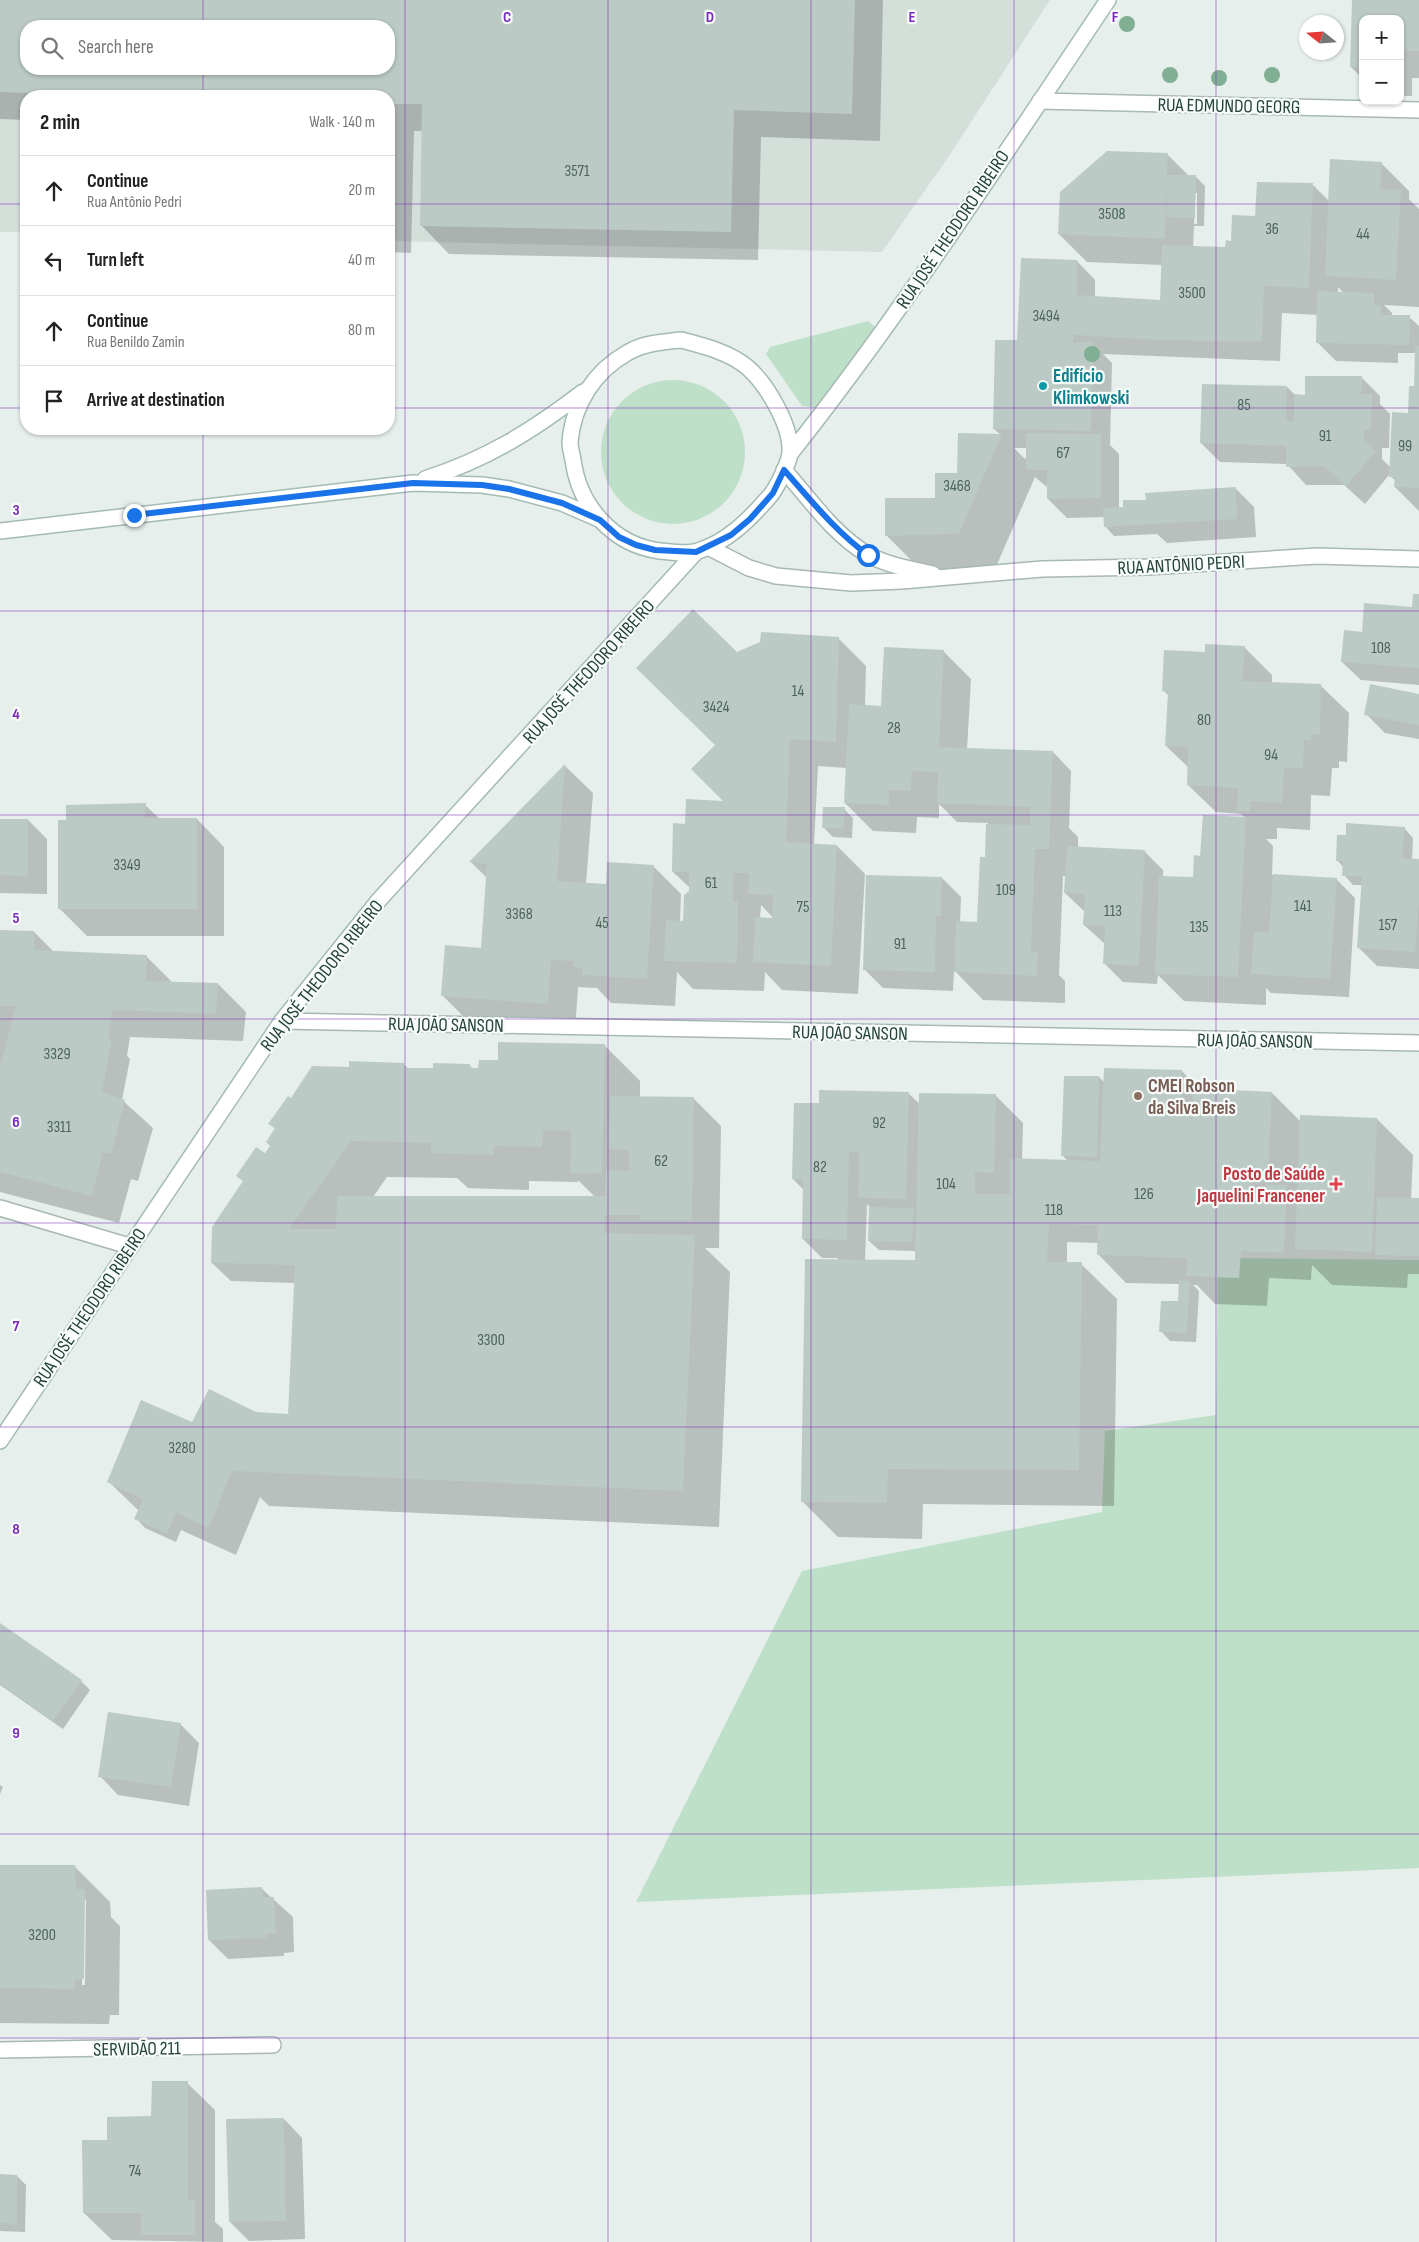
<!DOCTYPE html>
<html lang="en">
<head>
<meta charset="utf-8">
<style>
	body { margin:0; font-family:"Sofia Sans Condensed",sans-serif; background:#f6f6f6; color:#222 }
	.controls { position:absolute; right:15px; top:15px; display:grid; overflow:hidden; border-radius:10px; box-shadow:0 1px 4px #0004 }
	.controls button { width:45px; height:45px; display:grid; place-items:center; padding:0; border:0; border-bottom:1px solid #e0e0e0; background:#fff; color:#222; font:25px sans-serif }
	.compass { position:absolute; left:1299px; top:15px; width:45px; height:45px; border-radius:50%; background:#fff; box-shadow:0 1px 4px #0004; rotate:287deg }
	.stop { position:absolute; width:15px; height:15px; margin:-11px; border:4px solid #1a73e8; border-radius:50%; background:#fff }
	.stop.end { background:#1a73e8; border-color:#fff; box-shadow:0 1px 5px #0008 }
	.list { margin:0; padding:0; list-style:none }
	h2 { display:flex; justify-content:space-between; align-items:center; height:65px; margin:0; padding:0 20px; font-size:21px }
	h2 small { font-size:16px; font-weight:400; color:#767676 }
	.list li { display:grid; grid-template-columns:32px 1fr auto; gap:15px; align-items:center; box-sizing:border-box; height:70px; padding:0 20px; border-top:1px solid #e0e0e0 }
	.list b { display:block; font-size:19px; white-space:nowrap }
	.list p { margin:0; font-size:16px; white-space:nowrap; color:#767676 }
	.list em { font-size:16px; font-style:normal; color:#767676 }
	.icon { flex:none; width:28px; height:28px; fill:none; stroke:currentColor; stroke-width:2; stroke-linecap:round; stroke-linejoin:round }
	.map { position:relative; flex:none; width:1419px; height:2242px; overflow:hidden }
	.search { position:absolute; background:#fff; box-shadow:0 1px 4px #0004; left:20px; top:20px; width:375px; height:55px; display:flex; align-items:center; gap:12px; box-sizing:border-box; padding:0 18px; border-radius:20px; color:#767676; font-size:19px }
	.panel { position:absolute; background:#fff; box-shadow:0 1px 4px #0004; left:20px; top:90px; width:375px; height:345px; border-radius:20px }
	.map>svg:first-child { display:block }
	.built { fill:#d4dfda; fill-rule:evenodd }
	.green { fill:#bfe0c8 }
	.shadow { fill:#0003; fill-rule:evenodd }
	.building { fill:#bbcac4; fill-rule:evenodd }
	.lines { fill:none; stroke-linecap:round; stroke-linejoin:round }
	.street-casing { stroke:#a8b8b2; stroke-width:18 }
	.secondary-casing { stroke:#a4bbb3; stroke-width:18 }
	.street { stroke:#fff; stroke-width:15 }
	.secondary { stroke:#fff; stroke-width:15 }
	.tree { fill:#80af93 }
	.route { stroke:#1a73e8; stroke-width:6 }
	.grid { fill:none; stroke:#7b2cbf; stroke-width:1; stroke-opacity:0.55 }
	.culture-dot { fill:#0f9aa8; stroke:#f7fbf9; stroke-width:2 }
	.education-dot { fill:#8d6e63; stroke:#f7fbf9; stroke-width:2 }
	.health-dot { fill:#e0444e; stroke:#f7fbf9; stroke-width:2 }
	.labels { text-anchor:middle; stroke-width:4.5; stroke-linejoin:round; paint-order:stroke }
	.number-label { font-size:16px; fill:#4a645c }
	.street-label { font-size:19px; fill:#24423a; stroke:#f7fbf9 }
	.culture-label { font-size:19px; font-weight:bold; fill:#0d838f; stroke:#f7fbf9; text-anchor:start }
	.education-label { font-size:19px; font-weight:bold; fill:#785e54; stroke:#f7fbf9; text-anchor:start }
	.health-label { font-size:19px; font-weight:bold; fill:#be3a42; stroke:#f7fbf9; text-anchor:end }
	.grid-label { font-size:16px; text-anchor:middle; font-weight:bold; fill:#7b2cbf; stroke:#f7fbf9; stroke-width:4.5; stroke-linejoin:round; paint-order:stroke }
</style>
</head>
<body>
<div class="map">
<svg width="1419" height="2242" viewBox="0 0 1419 2242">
	<rect width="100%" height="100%" fill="#e6efeb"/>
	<path class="built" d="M0,0H1050L949,156L882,252L389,241V96H26V232H0ZM26,26H389V69H26Z"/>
	<g class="green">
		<polygon points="868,321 875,327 816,408 802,406 766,354 770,347"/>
		<circle cx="673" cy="452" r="72"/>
		<polygon points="1218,1258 1419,1260 1419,1868 636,1902 802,1571 1102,1512 1105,1431 1216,1415"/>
	</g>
	<g class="shadow">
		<path d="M0,0H883L880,141L761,137L758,260L449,254L422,226L423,131H414L411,253L389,252V96H26V120L0,119ZM26,26H389V69H26Z"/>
		<polygon points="1353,0 1419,0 1419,78 1412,78 1412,96 1400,96 1400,19 1363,19 1363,79 1351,67"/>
		<path d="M1167,154L1189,176L1196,177L1205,186L1204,226H1194L1193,248L1225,249L1257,217L1313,185L1329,201L1381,163L1409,191V199L1419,209V307L1384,305L1392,313V316L1409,317L1419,326V511L1395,487L1396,481L1389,475L1365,504L1344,485H1306L1287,464L1220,462L1201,443L1287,387L1295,395L1306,396L1361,377L1380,396V404L1390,414L1389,448H1382V459L1391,468L1409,414L1415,388L1416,353H1398V363L1336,361L1317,342L1318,315L1282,313L1280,361L1103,354L1112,363L1110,445L1119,454V509L1147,501L1235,488L1254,507L1256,537L1167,543L1157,534L1114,536L1105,526V517L1067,518L1048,499V488L1035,477L995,569L922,571L886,535L936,499L958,474L1001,435L994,429L1018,342L1077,261L1095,280V297L1162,301L1163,265L1087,262L1059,234ZM1195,193H1197V224H1194ZM1338,287L1344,293H1338ZM1014,448H1027V460L1023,457Z"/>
		<polygon points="1419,595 1419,685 1361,680 1342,662 1363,633 1413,609"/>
		<path d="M838,638L866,666L865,706L883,707L943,651L971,679L967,750L1053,752L1071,771L1069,828L1078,837V847L1144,851L1163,870V877L1194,878L1202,857L1245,818L1241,814L1216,812L1188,785L1189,768L1166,746L1169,696L1164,691L1206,653L1244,647L1272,675V684L1321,686L1349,713L1347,762L1339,761V768H1332L1330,796L1311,795L1310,830L1277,828V839H1266L1273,846L1272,875L1336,879L1355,898L1349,997L1271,993L1266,988V1005L1184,1001L1158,975L1157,984L1123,982L1104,963L1105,944L1084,925L1085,912L1065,893L1066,876H1063L1059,975L1065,981V1003L983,1000L954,970L953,991L883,988L864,969L942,878L961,897L960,922L979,923L986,858L988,823L957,822L939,804V818L917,817L916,833L873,831L845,803L847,768L818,766L814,845L837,846L865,874L858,994L782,990L765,972L764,991L693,989L677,972L675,1006L611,1003L597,988L578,987L575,1031L471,1024L443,996L482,949L487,878L471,862L565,766L593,793L586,884L607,885L654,867L681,894L680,922H684L690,888L673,872L687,825L725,802L716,745L737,654ZM761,905L775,920L760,918Z"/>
		<polygon points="1419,695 1419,739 1385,733 1366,714"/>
		<polygon points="145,805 160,819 197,819 224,847 224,936 87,936 59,908 67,821"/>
		<polygon points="844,809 853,818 852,838 833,837 824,828"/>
		<polygon points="28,820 47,839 47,894 0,893 0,821"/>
		<polygon points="1404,828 1413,838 1412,860 1419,860 1419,969 1377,966 1358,947 1363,885 1353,885 1344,875 1344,868 1337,860"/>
		<polygon points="0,931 34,932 54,952 146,956 173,983 218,984 246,1012 243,1041 130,1037 127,1056 130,1059 122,1100 153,1128 138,1181 131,1179 119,1223 0,1192"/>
		<path d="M604,1045L640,1081V1097L693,1098L721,1126L719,1248H705L730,1272L719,1527L269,1506L260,1497L236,1555L181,1530L176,1542L145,1528L136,1518L139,1511L109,1482L193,1424L256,1414L289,1416L295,1283L231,1281L212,1263L244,1182L238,1176L266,1155L271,1146L276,1129L270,1124L291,1100L350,1069L403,1064L409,1069L434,1070L470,1066L473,1069H479L499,1061ZM387,1177L457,1178L468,1188L529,1190V1181L578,1182V1180L595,1197H373Z"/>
		<path d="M1182,1071L1200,1090L1272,1093L1301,1122L1377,1119L1413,1155L1411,1199H1419V1274H1408L1407,1288L1332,1285L1312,1265L1311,1280L1269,1278L1267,1306L1215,1304L1197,1285H1193L1199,1291L1196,1342L1170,1341L1161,1331L1179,1303L1180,1284L1126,1283L1099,1255V1243L1067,1242V1263L1081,1264L1117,1299L1114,1506L923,1504L922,1539L838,1537L803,1502L838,1258H822L803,1239L804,1190L793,1179L821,1104L909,1094L920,1104L995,1095L1023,1123L1022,1160L1068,1161L1062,1155L1099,1077L1105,1083ZM867,1204L871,1208L869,1241L879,1250L916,1251V1260H865Z"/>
		<polygon points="0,1624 81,1681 90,1690 63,1729 0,1685"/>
		<polygon points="180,1724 199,1743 189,1806 118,1795 100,1776"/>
		<polygon points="0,1785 3,1787 0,1794"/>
		<path d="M74,1866L110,1902L111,1917L120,1926L119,2015H110L109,2024L0,2023V1867ZM83,1900H86L85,1985H82Z"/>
		<polygon points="262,1889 293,1917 294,1952 284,1953 284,1956 228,1959 209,1940 207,1891"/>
		<polygon points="187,2083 215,2110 215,2222 223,2229 223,2242 112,2240 84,2213 108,2141 153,2117"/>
		<polygon points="284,2119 302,2138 305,2239 249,2241 230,2222"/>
		<polygon points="0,2175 17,2176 26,2185 25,2232 0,2231"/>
	</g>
	<g class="building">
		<path d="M0,0H855L852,114L734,110L731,232L420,226L422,104H389V96H33V93L0,92ZM26,26H389V69H26Z"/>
		<polygon points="1352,0 1419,0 1419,51 1400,51 1400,19 1363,19 1363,68 1350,67"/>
		<polygon points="1107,151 1168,153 1167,175 1196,175 1195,218 1167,217 1167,178 1165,239 1058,234 1060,192"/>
		<polygon points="1330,159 1382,162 1380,189 1401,190 1396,280 1325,276"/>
		<polygon points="1257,182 1313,183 1309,288 1264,286 1262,342 1159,340 1074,335 1073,343 1093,342 1091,431 993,429 995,340 1017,340 1021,258 1077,260 1077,295 1160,300 1162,245 1225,247 1226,240 1231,241 1232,215 1255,216"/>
		<polygon points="1317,291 1374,293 1374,305 1381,305 1380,315 1410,315 1409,345 1316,343"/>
		<polygon points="1415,345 1419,346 1419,488 1394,487 1395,477 1389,477 1392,412 1408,413 1409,386 1414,386"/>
		<polygon points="1305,376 1362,376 1361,394 1372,394 1371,429 1364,430 1364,440 1376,451 1346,486 1324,466 1286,467 1286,446 1200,443 1202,384 1287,386 1286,421 1294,422 1294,394 1305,395"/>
		<polygon points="958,433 1002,434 959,534 885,536 885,498 935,498 935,473 957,473"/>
		<polygon points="1026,433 1101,434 1101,498 1047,499 1047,470 1026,470"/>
		<polygon points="1236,487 1237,519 1104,527 1103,508 1123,507 1123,500 1146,500 1145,493"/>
		<polygon points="1413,594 1419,594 1419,668 1341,662 1344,630 1362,632 1364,603 1412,607"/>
		<polygon points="693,609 737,652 760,642 761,632 839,637 836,742 790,739 786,842 837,845 831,966 753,962 755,917 772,918 773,895 748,894 749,873 734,873 733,902 738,901 737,963 664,961 666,920 683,921 684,895 689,891 689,872 672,872 673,823 685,824 686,799 723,801 691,769 715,745 636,668"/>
		<polygon points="1205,644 1245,646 1242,681 1321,684 1320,735 1311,734 1311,741 1304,740 1303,768 1284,768 1282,803 1250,801 1250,811 1237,811 1238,788 1187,785 1188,747 1165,746 1168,692 1162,691 1164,650 1205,652"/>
		<polygon points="884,647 944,650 939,747 1053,751 1049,849 1035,849 1031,952 1038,952 1037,976 954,972 956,921 977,922 980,857 985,857 986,824 1030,825 1030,807 937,803 938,772 912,771 911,791 889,790 889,805 844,803 849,704 881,706"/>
		<polygon points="1370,684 1419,694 1419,725 1364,715"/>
		<polygon points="565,764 557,881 606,884 607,862 654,865 647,979 582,975 583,968 574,967 574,961 551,960 548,1004 441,996 445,945 481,948 487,864 469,862"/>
		<polygon points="146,803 145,818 197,818 197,909 58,909 58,820 66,820 66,805"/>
		<polygon points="823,807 845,807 844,829 822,828"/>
		<polygon points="1203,815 1246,817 1238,977 1155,974 1159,876 1193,877 1194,855 1200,856"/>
		<polygon points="0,819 28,819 28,876 0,875"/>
		<polygon points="1346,823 1405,827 1402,858 1419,859 1419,901 1415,952 1357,948 1362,876 1342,876 1343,861 1336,861 1337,835 1346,835"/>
		<polygon points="1067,846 1145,850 1139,966 1103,964 1105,926 1083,925 1085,894 1064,893"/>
		<polygon points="1273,874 1337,878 1330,979 1251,974 1254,932 1269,933"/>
		<polygon points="866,875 942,877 941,916 936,916 935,972 863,970"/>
		<polygon points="0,930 34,931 34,950 147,955 146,981 218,983 216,1014 113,1010 108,1039 112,1039 102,1092 125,1100 111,1154 103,1152 92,1196 0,1172 0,1066 16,1006 0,1006"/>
		<polygon points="498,1042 605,1044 602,1173 570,1174 571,1131 543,1130 542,1147 494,1146 494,1155 431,1153 431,1143 351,1141 289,1229 336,1229 337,1196 605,1196 606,1170 629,1171 629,1150 609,1149 610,1096 694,1097 692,1220 640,1220 640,1215 605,1215 604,1233 695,1235 683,1491 232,1471 209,1528 176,1513 167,1533 134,1519 143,1499 107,1482 141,1400 192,1422 209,1389 256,1412 288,1414 295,1265 211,1263 212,1227 243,1181 236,1176 256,1147 265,1153 270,1146 266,1142 275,1128 268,1124 288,1096 291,1098 312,1066 349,1067 349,1061 404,1063 404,1068 433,1068 433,1063 470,1064 470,1068 478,1068 479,1060 498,1060"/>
		<polygon points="1104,1068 1182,1070 1181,1106 1192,1106 1193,1088 1272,1092 1268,1172 1251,1171 1250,1191 1266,1192 1266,1184 1287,1185 1284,1253 1241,1251 1239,1278 1186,1276 1187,1258 1097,1255 1098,1225 1049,1224 1047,1262 1082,1262 1079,1470 888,1469 887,1503 801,1502 805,1259 915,1260 919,1093 996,1094 994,1173 975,1172 975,1194 1010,1194 1010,1158 1100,1161"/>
		<polygon points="1064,1076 1099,1076 1097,1157 1061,1156"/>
		<polygon points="819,1090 909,1092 906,1199 858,1198 859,1152 849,1152 847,1240 802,1239 803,1180 792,1179 794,1103 819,1103"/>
		<polygon points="1300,1115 1377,1118 1372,1252 1295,1249"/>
		<polygon points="1377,1197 1419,1198 1419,1256 1375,1255"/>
		<polygon points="869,1207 914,1208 912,1242 868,1241"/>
		<polygon points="1179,1280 1190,1281 1187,1333 1159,1332 1161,1301 1178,1301"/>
		<polygon points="0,1623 82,1680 53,1721 0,1684"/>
		<polygon points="108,1712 181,1723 171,1787 98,1777"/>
		<polygon points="0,1865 75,1865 76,1889 85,1889 84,1979 75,1980 74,1989 0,1988"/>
		<polygon points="262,1887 263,1897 274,1897 276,1934 266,1934 266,1938 208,1940 206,1890"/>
		<polygon points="152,2081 188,2081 188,2200 195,2200 195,2235 141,2235 141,2213 83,2213 82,2140 107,2140 107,2117 151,2116"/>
		<polygon points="284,2118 286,2221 229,2222 226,2119"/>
		<polygon points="0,2174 17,2175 17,2224 0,2223"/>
	</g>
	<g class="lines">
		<g class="street-casing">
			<g id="street">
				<polyline points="1040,101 1419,110"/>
				<path d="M784,470C809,498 833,534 867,554C886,565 911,569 933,574"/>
				<polyline points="708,547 749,568 776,576 851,583 902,581 1042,569 1148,567 1317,556 1419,559"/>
				<polyline points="282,1021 1419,1043"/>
				<polyline points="0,1208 129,1246"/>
				<polyline points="0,2050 273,2045"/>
			</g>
		</g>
		<g class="secondary-casing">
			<g id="secondary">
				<path d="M681,340C704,346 729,352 747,367C767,384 792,427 790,453C789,463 776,490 769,497C749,520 727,542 698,551C686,555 672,552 660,551C613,545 579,506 573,460C572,454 570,448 570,442C573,404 595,371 627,353C643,343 663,342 681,340Z"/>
				<path d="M790,454C905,309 1005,153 1108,0"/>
				<path d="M425,479C487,459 532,431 583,392"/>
				<polyline points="0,531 413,483 482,485 509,489 562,503 599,519"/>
				<polyline points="0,1441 282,1021 379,900 696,552"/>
			</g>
		</g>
		<use href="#street" class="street"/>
		<use href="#secondary" class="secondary"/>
	</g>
	<g class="tree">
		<circle cx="1127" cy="24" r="8"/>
		<circle cx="1170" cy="75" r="8"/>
		<circle cx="1272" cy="75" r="8"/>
		<circle cx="1219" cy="78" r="8"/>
		<circle cx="1092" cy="354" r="8"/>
	</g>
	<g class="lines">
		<path class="route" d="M134,515L413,483L482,485L509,489L562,503L600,520L619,537L636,545L655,550L696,552L731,535L750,519L773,493L784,470C811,500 835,531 868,555"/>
	</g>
	<path class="grid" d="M203,0V26M405,0V2242M608,0V2242M811,0V2242M1014,0V2242M1216,0V2242M203,69V96M0,204H26M389,204H1419M0,408H26M389,408H1419M203,429V2242M0,611H1419M0,815H1419M0,1019H1419M0,1223H1419M0,1427H1419M0,1631H1419M0,1834H1419M0,2038H1419"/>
	<circle class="culture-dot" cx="1043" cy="386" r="5"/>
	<circle class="education-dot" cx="1138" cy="1096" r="5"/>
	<path class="health-dot" d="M1333.5 1176.5h5v5h5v5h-5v5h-5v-5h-5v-5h5z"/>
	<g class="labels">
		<g class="number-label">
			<text x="577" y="176">3571</text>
			<text x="1112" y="219">3508</text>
			<text x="1272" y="234">36</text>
			<text x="1363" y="239">44</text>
			<text x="1192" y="298">3500</text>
			<text x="1046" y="321">3494</text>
			<text x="1244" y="410">85</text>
			<text x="1325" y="441">91</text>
			<text x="1405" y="451">99</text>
			<text x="1063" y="458">67</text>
			<text x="957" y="491">3468</text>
			<text x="1381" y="653">108</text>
			<text x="798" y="696">14</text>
			<text x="716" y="712">3424</text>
			<text x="1204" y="725">80</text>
			<text x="894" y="733">28</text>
			<text x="1271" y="760">94</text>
			<text x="127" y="870">3349</text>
			<text x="711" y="888">61</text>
			<text x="1006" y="895">109</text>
			<text x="1303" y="911">141</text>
			<text x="803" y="912">75</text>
			<text x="1113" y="916">113</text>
			<text x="519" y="919">3368</text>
			<text x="602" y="928">45</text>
			<text x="1388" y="930">157</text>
			<text x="1199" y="932">135</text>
			<text x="900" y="949">91</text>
			<text x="57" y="1059">3329</text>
			<text x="879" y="1128">92</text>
			<text x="59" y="1132">3311</text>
			<text x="661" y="1166">62</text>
			<text x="820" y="1172">82</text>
			<text x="946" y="1189">104</text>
			<text x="1144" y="1199">126</text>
			<text x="1054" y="1215">118</text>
			<text x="491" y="1345">3300</text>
			<text x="182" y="1453">3280</text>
			<text x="42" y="1940">3200</text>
			<text x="135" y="2176">74</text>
		</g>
		<g class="street-label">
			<text transform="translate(1229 105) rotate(1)" y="7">RUA EDMUNDO GEORG</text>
			<text transform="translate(952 229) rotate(-56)" y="7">RUA JOSÉ THEODORO RIBEIRO</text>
			<text transform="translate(1181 564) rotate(-3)" y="7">RUA ANTÔNIO PEDRI</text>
			<text transform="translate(588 671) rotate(-48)" y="7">RUA JOSÉ THEODORO RIBEIRO</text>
			<text transform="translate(321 975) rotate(-52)" y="7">RUA JOSÉ THEODORO RIBEIRO</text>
			<text transform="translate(446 1024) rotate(1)" y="7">RUA JOÃO SANSON</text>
			<text transform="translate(850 1032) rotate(1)" y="7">RUA JOÃO SANSON</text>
			<text transform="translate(1255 1040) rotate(1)" y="7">RUA JOÃO SANSON</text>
			<text transform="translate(89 1307) rotate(-56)" y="7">RUA JOSÉ THEODORO RIBEIRO</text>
			<text transform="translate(137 2048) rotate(-1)" y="7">SERVIDÃO 211</text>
		</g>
		<g class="culture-label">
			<text x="1053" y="382">Edifício<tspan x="1053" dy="22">Klimkowski</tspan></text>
		</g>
		<g class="education-label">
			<text x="1148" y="1092">CMEI Robson<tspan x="1148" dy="22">da Silva Breis</tspan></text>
		</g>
		<g class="health-label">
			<text x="1325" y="1180">Posto de Saúde<tspan x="1325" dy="22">Jaquelini Francener</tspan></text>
		</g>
	</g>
	<g class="grid-label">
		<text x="507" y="22">C</text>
		<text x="710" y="22">D</text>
		<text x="912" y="22">E</text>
		<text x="1115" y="22">F</text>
		<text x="16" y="515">3</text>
		<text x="16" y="719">4</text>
		<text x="16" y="923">5</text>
		<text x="16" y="1127">6</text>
		<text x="16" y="1331">7</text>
		<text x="16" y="1534">8</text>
		<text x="16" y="1738">9</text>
	</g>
</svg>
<div class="controls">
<button>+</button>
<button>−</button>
</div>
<svg class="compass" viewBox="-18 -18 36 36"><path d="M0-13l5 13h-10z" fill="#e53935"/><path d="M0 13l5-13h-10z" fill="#767676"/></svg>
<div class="stop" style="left:868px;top:555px"></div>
<div class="stop end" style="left:134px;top:515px"></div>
<div class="search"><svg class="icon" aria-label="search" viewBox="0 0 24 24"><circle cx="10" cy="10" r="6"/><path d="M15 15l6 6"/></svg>Search here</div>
<section class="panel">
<h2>2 min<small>Walk · 140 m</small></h2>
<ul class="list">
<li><svg class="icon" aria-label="ahead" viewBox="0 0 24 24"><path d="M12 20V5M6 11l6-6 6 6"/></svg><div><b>Continue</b><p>Rua Antônio Pedri</p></div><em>20 m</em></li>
<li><svg class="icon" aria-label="left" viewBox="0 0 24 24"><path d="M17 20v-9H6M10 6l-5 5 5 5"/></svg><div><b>Turn left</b></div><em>40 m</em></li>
<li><svg class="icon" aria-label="ahead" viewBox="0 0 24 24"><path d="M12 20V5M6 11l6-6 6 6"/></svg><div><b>Continue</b><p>Rua Benildo Zamin</p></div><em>80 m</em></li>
<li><svg class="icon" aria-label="arrive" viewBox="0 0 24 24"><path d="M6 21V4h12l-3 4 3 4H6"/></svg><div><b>Arrive at destination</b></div></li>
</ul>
</section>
</div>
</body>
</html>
